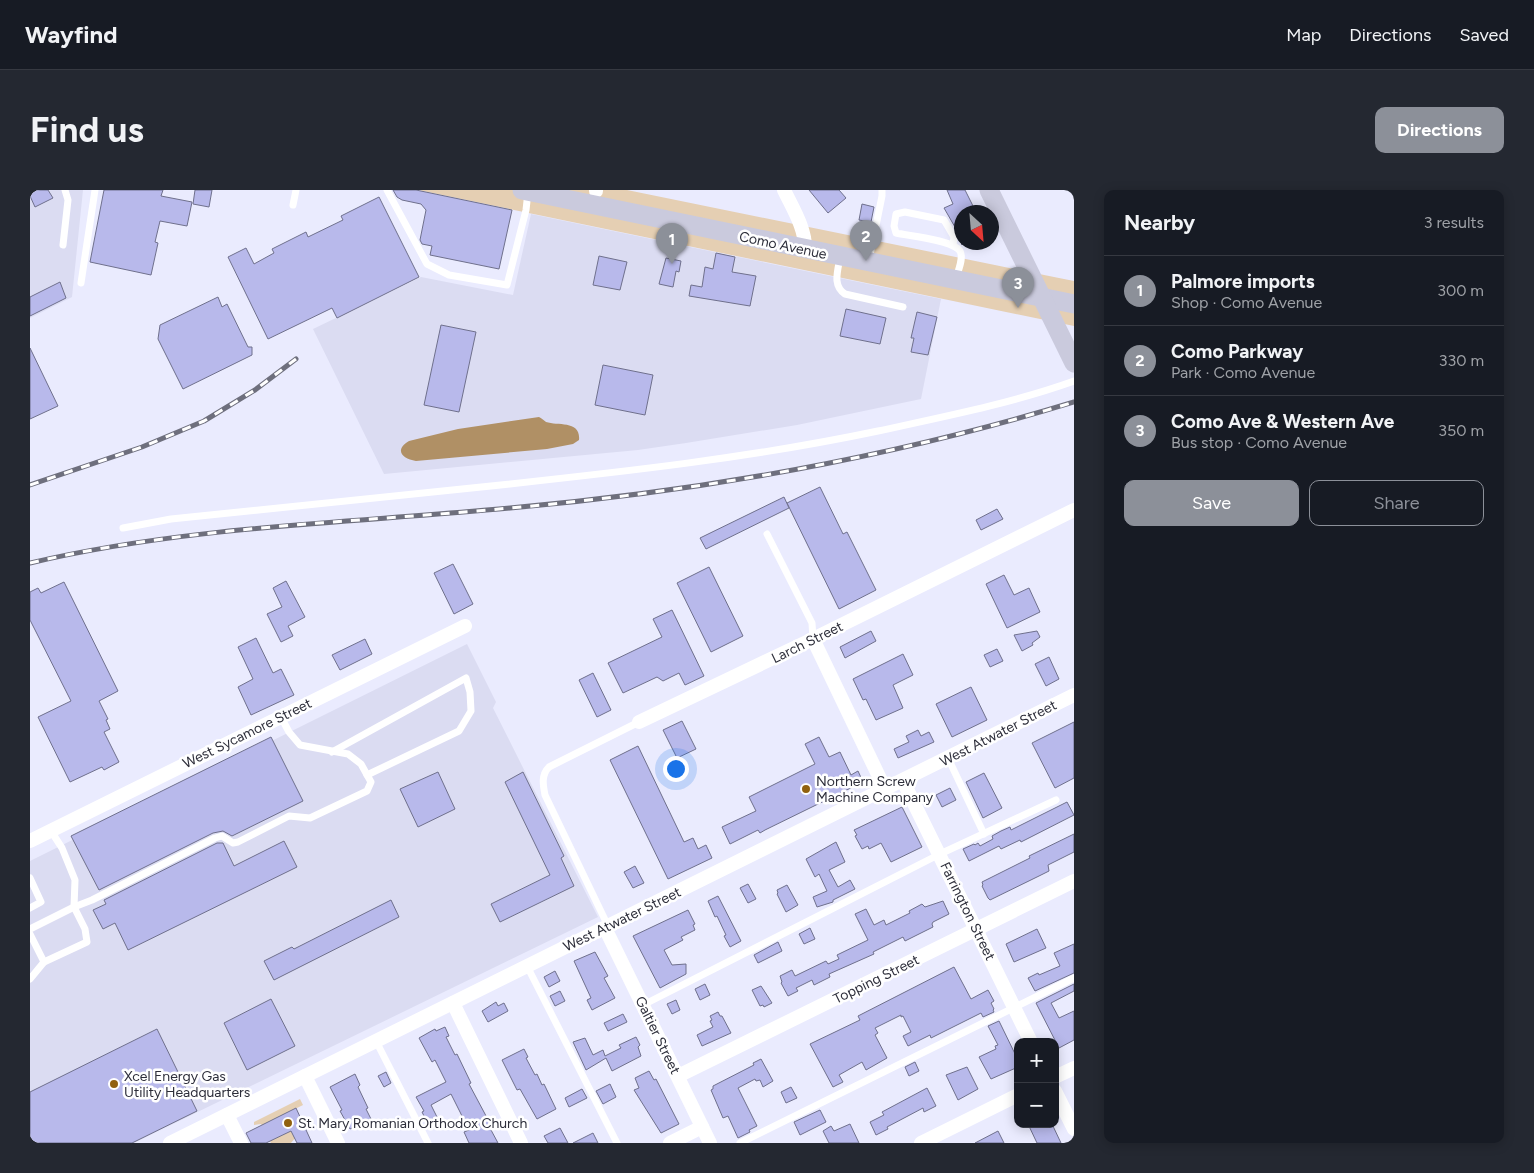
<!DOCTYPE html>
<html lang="en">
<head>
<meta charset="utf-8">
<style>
	body { margin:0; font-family:Figtree,sans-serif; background:#242831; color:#f1f3f6 }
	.controls { position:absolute; right:15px; bottom:15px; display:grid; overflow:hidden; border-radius:10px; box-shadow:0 2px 12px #0003 }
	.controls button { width:45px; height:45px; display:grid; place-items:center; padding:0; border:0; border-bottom:1px solid #363941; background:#171b24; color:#f1f3f6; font:25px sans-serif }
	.compass { position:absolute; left:924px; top:15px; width:45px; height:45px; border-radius:50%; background:#171b24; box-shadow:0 2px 12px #0003; rotate:154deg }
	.you { position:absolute; left:645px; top:578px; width:18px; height:18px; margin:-12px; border:4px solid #fff; border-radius:50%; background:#1a73e8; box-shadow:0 0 0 8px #1a73e833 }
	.badge { display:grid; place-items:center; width:32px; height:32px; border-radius:50%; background:#8c9099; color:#fff; font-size:16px; font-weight:700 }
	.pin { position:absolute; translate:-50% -41px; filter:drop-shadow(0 1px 2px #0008) }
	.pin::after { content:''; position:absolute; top:26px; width:18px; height:15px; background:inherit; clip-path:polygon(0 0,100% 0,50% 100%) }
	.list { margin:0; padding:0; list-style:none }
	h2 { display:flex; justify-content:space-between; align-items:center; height:65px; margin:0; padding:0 20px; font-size:21px }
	h2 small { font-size:16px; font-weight:400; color:#9ea1a6 }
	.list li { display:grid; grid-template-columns:32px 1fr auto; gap:15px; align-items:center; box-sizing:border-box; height:70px; padding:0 20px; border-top:1px solid #363941 }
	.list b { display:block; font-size:19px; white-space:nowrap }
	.list p { margin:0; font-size:16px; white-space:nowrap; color:#9ea1a6 }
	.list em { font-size:16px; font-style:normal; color:#9ea1a6 }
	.actions { display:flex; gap:10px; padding:15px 20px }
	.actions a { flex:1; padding:11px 0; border:1px solid #8c9099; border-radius:10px; text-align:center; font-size:18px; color:#8c9099 }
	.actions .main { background:#8c9099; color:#fff }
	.map { position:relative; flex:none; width:1044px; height:953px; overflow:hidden; border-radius:10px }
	header { display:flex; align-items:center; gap:30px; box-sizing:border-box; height:70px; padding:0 25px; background:#171b24; border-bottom:1px solid #363941 }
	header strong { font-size:24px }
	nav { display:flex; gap:28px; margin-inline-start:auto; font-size:18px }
	.intro { display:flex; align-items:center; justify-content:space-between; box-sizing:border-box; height:120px; padding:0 30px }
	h1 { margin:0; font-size:35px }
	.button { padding:12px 22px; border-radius:10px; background:#8c9099; color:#fff; font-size:18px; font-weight:700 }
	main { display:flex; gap:30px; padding:0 30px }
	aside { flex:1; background:#171b24; border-radius:10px; box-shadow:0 2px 12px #0003 }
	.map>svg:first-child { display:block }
	.built { fill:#dbdcf2 }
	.green { fill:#e5cfb3 }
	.water { fill:#b09065 }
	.building { fill:#b8b9eb; stroke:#6f708c }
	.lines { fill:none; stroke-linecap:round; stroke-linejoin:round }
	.lane { stroke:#fff; stroke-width:7 }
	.street { stroke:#fff; stroke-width:14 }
	.secondary { stroke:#cacadd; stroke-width:19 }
	.rail-casing { stroke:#6e6f7d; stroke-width:5 }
	.rail { stroke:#fff; stroke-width:3; stroke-dasharray:9; stroke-linecap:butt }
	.poi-dot { fill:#91610f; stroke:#fff; stroke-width:2 }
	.labels { text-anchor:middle; stroke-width:5; stroke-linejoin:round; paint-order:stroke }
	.street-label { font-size:14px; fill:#2d2e3a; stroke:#fff }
	.poi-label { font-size:14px; fill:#2d2e3a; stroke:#fff; text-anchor:start }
</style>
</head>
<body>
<header>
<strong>Wayfind</strong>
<nav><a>Map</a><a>Directions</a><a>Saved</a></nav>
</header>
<div class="intro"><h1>Find us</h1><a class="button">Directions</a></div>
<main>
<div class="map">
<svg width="1044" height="953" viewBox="0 0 1044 953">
	<rect width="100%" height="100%" fill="#eaebfe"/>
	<g class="built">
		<polygon points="0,0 53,0 42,107 0,128"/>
		<polygon points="501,24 911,109 891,209 767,235 656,253 608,260 354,284 283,139 391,87 483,105"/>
		<polygon points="437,454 466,512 463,518 568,727 104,953 0,953 0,671"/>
	</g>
	<g class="green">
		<polygon points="388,0 597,0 1024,87 1044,91 1044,136"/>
		<path d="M270,909L273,915L243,930L251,946L274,934L276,938C271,945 265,947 261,953H241L231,934L224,935V932Z"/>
	</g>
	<path class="water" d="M509,227C511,228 515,231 516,232C528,236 551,230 549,250L543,254L517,259L386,271C372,269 364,260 379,251L428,239Z"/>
	<g class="building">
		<polygon points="0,0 18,0 23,8 5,17 0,6"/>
		<polygon points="74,0 133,0 131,6 162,12 157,36 130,31 125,52 128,53 121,85 60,72"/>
		<polygon points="165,0 182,0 179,17 163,14"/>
		<polygon points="363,0 386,0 482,20 469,79 400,65 402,56 392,54 390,50 396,20 391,14 372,10 367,7"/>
		<polygon points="779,0 809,0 816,8 798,23"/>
		<polygon points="917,0 935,0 946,22 932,22 932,55 929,44 914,18 923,14"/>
		<polygon points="349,7 389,87 307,128 302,118 238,149 198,67 216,58 224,74 244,63 242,59 276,42 278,47 313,30 311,26"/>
		<polygon points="832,14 844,17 841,32 829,30"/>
		<polygon points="686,63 705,67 702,82 726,86 720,116 659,106 661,95 672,97 675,77 683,79"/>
		<polygon points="569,66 597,72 590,100 563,95"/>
		<polygon points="636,68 651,71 649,82 646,81 643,97 629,94"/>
		<polygon points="30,92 36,108 0,126 0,107"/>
		<polygon points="188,107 192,117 197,114 218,157 222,157 222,165 153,199 128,149 130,135"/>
		<polygon points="816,119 856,128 850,154 810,146"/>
		<polygon points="887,122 907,127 898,165 881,162 884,148 881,148"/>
		<polygon points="411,135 446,142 429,222 394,215"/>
		<polygon points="0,158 28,216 0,229"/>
		<polygon points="573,175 623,185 615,225 565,215"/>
		<polygon points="790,297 813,344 817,342 846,400 809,419 757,313"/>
		<polygon points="754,307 759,318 676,359 670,348"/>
		<polygon points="967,319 973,329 951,340 946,330"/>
		<polygon points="423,374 443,414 424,424 404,383"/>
		<polygon points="679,377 713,446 681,462 647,393"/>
		<polygon points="974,385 984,405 999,398 1010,422 977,438 956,394"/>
		<polygon points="256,391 275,427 258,436 263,446 251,452 237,424 252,417 243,398"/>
		<polygon points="34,392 88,501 69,511 78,529 76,530 80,539 74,542 89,572 74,580 72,577 40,592 8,527 41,511 0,430 0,402 8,398 11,403"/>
		<polygon points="642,420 674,486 655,495 649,483 633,491 627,487 593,503 578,473 632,447 623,429"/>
		<polygon points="841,441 846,451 815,468 810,457"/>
		<polygon points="1007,441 1010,447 1002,453 1003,455 992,461 984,445"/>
		<polygon points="226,448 243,483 251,479 264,505 221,525 208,497 223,489 208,457"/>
		<polygon points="335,449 342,464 310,480 302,465"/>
		<polygon points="967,459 973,471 960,477 954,465"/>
		<polygon points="873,464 883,485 863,495 873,518 846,530 836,509 833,510 823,489"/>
		<polygon points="1019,467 1029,489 1016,496 1005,474"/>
		<polygon points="563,483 581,520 567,527 549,490"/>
		<polygon points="941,497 957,530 922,547 906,514"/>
		<polygon points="652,531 666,559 647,568 633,540"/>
		<polygon points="1044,532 1044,588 1025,598 1002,553"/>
		<polygon points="888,540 891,546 899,542 904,552 868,568 864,559 879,552 876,546"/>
		<polygon points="241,547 273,611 202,646 193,641 183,643 69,700 41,646"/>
		<polygon points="789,547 799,567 810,562 821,585 828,581 833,592 735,640 730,643 728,640 700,654 692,637 726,621 719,607 785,574 775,554"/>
		<polygon points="608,556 654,652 663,648 668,659 676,655 682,668 638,689 580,570"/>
		<polygon points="408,582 425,619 388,637 370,599"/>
		<polygon points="493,582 534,666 531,668 544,696 470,732 461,714 520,685 475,592"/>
		<polygon points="954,583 972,618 953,628 936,592"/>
		<polygon points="920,598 926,610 912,617 906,605"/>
		<polygon points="1037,612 1044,625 991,652 990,650 971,659 969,656 939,671 933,659 944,654 945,655 948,653 950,656 963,649 962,646 971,641 980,637 981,640"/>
		<polygon points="872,617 892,657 861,672 851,653 839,659 838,656 832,659 825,646 827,645 824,640"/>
		<polygon points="1044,644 1044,662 1018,675 1019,681 1009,686 960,710 958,708 952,696 953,695 952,692 1000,668 999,666"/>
		<polygon points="254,651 267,677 98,760 85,733 73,739 63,720 76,714 74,710 187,653 193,653 204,676"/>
		<polygon points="806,652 815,672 799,680 808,697 820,690 825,699 803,710 803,712 787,717 783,707 797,701 789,684 785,687 776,669"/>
		<polygon points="605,676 614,693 603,698 594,682"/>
		<polygon points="718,694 726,709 718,713 710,698"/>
		<polygon points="757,695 768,715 756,722 747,704 748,703 747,700"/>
		<polygon points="688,706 711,751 700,757 694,746 696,745 687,726 685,727 678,711"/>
		<polygon points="361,710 369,727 244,790 234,771 262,757 264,759"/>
		<polygon points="913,711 919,724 903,732 902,734 903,737 875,751 873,747 843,762 844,764 799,784 800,787 784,795 782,790 766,798 768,801 758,806 751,793 752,792 750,786 762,780 765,786 796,771 798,774 809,769 807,765 838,750 825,724 836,719 844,735 854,730 856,735 880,723 879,721 892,714 895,717"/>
		<polygon points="658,720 665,734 663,735 665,740 651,747 653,750 634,760 642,775 656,774 656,784 630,798 603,746"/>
		<polygon points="780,738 785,749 774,754 769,744"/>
		<polygon points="1007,739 1016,758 984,772 976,754"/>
		<polygon points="748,752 752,761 728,773 724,765"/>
		<polygon points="1044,754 1044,783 1005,801 998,788 1008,783 1009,785 1030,776 1024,763"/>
		<polygon points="565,762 578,786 574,788 585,808 562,820 557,810 561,808 544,771"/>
		<polygon points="924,777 941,809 958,800 964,811 961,813 964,819 963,820 964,822 953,827 951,823 901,848 900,845 878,856 873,846 881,842 873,826 871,827 871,825 845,838 848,843 845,845 857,868 836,880 832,872 809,885 813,892 803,897 780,854 830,830 828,826"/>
		<polygon points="525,781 530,791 519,797 514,787"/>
		<polygon points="675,794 680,805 670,810 665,799"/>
		<polygon points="1044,794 1044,801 1021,813 1029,828 1044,821 1044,850 1029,858 1006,813"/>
		<polygon points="731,796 742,813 734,817 733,815 730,816 722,800"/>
		<polygon points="530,801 535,811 525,816 520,806"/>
		<polygon points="241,809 265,856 217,880 194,833"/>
		<polygon points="646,810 650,820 642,824 637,814"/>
		<polygon points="466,812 468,816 474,813 478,821 458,832 452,821"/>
		<polygon points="688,822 690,826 692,826 701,843 672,856 667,845 683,837 680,831 682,830 680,826"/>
		<polygon points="593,824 597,832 578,841 574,833"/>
		<polygon points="969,831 988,870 988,877 961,889 949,867 966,859 965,856 968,855 958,836"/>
		<polygon points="415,837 419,846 416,847 425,865 427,864 441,893 439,894 463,939 461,940 468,953 439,953 434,942 439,940 421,904 401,915 407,927 397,932 392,922 394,921 386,907 416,892 405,870 402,872 389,848 405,839 406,841"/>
		<polygon points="127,839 167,921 102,953 0,953 0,902"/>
		<polygon points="606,847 610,855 608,857 611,866 582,881 576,868 556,880 543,852 555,848 563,865 573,860 575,866 591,858 589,855"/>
		<polygon points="494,859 498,867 496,868 505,885 507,884 512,895 514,894 526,919 507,929 490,899 487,900 472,870"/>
		<polygon points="731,869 743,891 733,897 730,890 726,891 725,889 708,898 727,936 719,940 720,942 708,948 698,926 693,928 681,900 683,899 683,896 724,875 723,873"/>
		<polygon points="885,872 889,881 879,886 875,877"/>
		<polygon points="937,877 948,899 928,910 916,885"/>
		<polygon points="619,881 624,890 626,889 649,934 631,943 604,900 609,898 605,888"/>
		<polygon points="356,882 361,893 354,897 348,886"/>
		<polygon points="325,884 330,895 328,897 338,918 336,919 341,929 320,939 310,921 312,920 300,897"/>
		<polygon points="580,894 586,907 573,914 566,901"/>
		<polygon points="761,897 767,908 756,913 751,902"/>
		<polygon points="897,898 906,916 894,922 893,918 857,937 858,939 846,945 840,932 854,925 852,922"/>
		<polygon points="552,899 557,908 539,917 535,908"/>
		<polygon points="266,918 282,953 267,953 261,941 236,953 221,953 216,943"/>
		<polygon points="790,920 796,932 770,945 764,932"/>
		<polygon points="820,934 829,953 799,953 793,941 801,936 804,941"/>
		<polygon points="998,934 1022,934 1031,953 1007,953"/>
		<polygon points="530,938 538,953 518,953 514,946"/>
		<polygon points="968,941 974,953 945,953"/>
		<polygon points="563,943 568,953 543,953"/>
	</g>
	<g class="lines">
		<g class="lane">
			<polyline points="357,0 397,74 419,85 477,95 496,20 498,2"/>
			<polyline points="263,15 266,0"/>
			<polyline points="33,55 38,10 35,0"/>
			<path d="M923,55L924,47L914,30L875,22L866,24L864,36L866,43C880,46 923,50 930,61C934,68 928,81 926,88"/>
			<path d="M810,67C808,81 802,95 815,104L873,117"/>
			<polyline points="839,70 852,6 852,0"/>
			<polyline points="51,93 65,0"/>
			<path d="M93,338L141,329C248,318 355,307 461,296C591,282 720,268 848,241C912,227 983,213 1044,191"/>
			<polyline points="737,344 782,433 783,449"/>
			<polyline points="302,562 436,488 440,502 441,521 429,541 337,585"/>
			<polyline points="918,568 954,644"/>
			<polyline points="0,688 11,712 0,718"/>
			<path d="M578,736L515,605C513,595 511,585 519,577L609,532"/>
			<polyline points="0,739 44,717 62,710 185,648 192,646 203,653 208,652 259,626 280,628 337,601 341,592 331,574 318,564 270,555 259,542 251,527"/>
			<polyline points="0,744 14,772"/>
			<polyline points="497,776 587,953"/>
			<polyline points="0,789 14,772 57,752 55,739 44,717 45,690 32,658 21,641"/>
			<polyline points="613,815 910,664 1026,610"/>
			<polyline points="346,851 398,953"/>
			<polyline points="710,953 1044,788"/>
		</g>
		<g class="street">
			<polyline points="566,0 566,1"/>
			<path d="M754,0C763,19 776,39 775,60"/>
			<polyline points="783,449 855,599"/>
			<polyline points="609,532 783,449 1044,320"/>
			<polyline points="873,591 1001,852"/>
			<polyline points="0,651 435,436"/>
			<polyline points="575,738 680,953"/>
			<polyline points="423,813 491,953"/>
			<polyline points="275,886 308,953"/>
			<polyline points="648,886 1044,691"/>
			<polyline points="1025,887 1044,878"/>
			<polyline points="1025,901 1044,939"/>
			<polyline points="197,925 211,953"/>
			<polyline points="140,953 1044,505"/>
			<polyline points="640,953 672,937"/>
			<polyline points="891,953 988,905"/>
		</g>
		<g class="secondary">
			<polyline points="492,0 1044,114"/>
			<polyline points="959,0 1044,173"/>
		</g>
		<g class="rail-casing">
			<g id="rail">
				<polyline points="0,295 112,257 174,231 225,200 266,169"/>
				<path d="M0,373C157,336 320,333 480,318C671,301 861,268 1044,212"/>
			</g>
		</g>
		<use href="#rail" class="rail"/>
	</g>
	<g class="poi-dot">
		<circle cx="776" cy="599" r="5"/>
		<circle cx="84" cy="894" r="5"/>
		<circle cx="258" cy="933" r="5"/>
	</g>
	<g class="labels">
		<g class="street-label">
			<text transform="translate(753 55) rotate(12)" y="5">Como Avenue</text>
			<text transform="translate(777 452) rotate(-26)" y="5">Larch Street</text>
			<text transform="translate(217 543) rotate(-26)" y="5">West Sycamore Street</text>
			<text transform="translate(968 543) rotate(-27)" y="5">West Atwater Street</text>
			<text transform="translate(938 721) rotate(64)" y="5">Farrington Street</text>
			<text transform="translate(592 729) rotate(-26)" y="5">West Atwater Street</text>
			<text transform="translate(846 789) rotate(-26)" y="5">Topping Street</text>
			<text transform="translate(628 845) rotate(64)" y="5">Galtier Street</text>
		</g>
		<g class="poi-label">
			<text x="786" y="596">Northern Screw<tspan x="786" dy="16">Machine Company</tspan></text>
			<text x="94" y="891">Xcel Energy Gas<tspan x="94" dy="16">Utility Headquarters</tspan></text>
			<text x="268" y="938">St. Mary Romanian Orthodox Church</text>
		</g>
	</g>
</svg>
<div class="controls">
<button>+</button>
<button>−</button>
</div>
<svg class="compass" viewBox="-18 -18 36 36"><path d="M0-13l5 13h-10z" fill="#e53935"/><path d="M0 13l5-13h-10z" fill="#9ea1a6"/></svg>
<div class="you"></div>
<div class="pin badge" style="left:642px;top:74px">1</div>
<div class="pin badge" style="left:836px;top:71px">2</div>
<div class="pin badge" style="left:988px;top:118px">3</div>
</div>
<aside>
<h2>Nearby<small>3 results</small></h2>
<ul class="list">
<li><span class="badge">1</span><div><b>Palmore imports</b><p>Shop · Como Avenue</p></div><em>300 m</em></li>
<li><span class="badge">2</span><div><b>Como Parkway</b><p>Park · Como Avenue</p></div><em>330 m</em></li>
<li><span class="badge">3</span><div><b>Como Ave &amp; Western Ave</b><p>Bus stop · Como Avenue</p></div><em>350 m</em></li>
</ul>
<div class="actions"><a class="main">Save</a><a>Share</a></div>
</aside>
</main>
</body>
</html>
